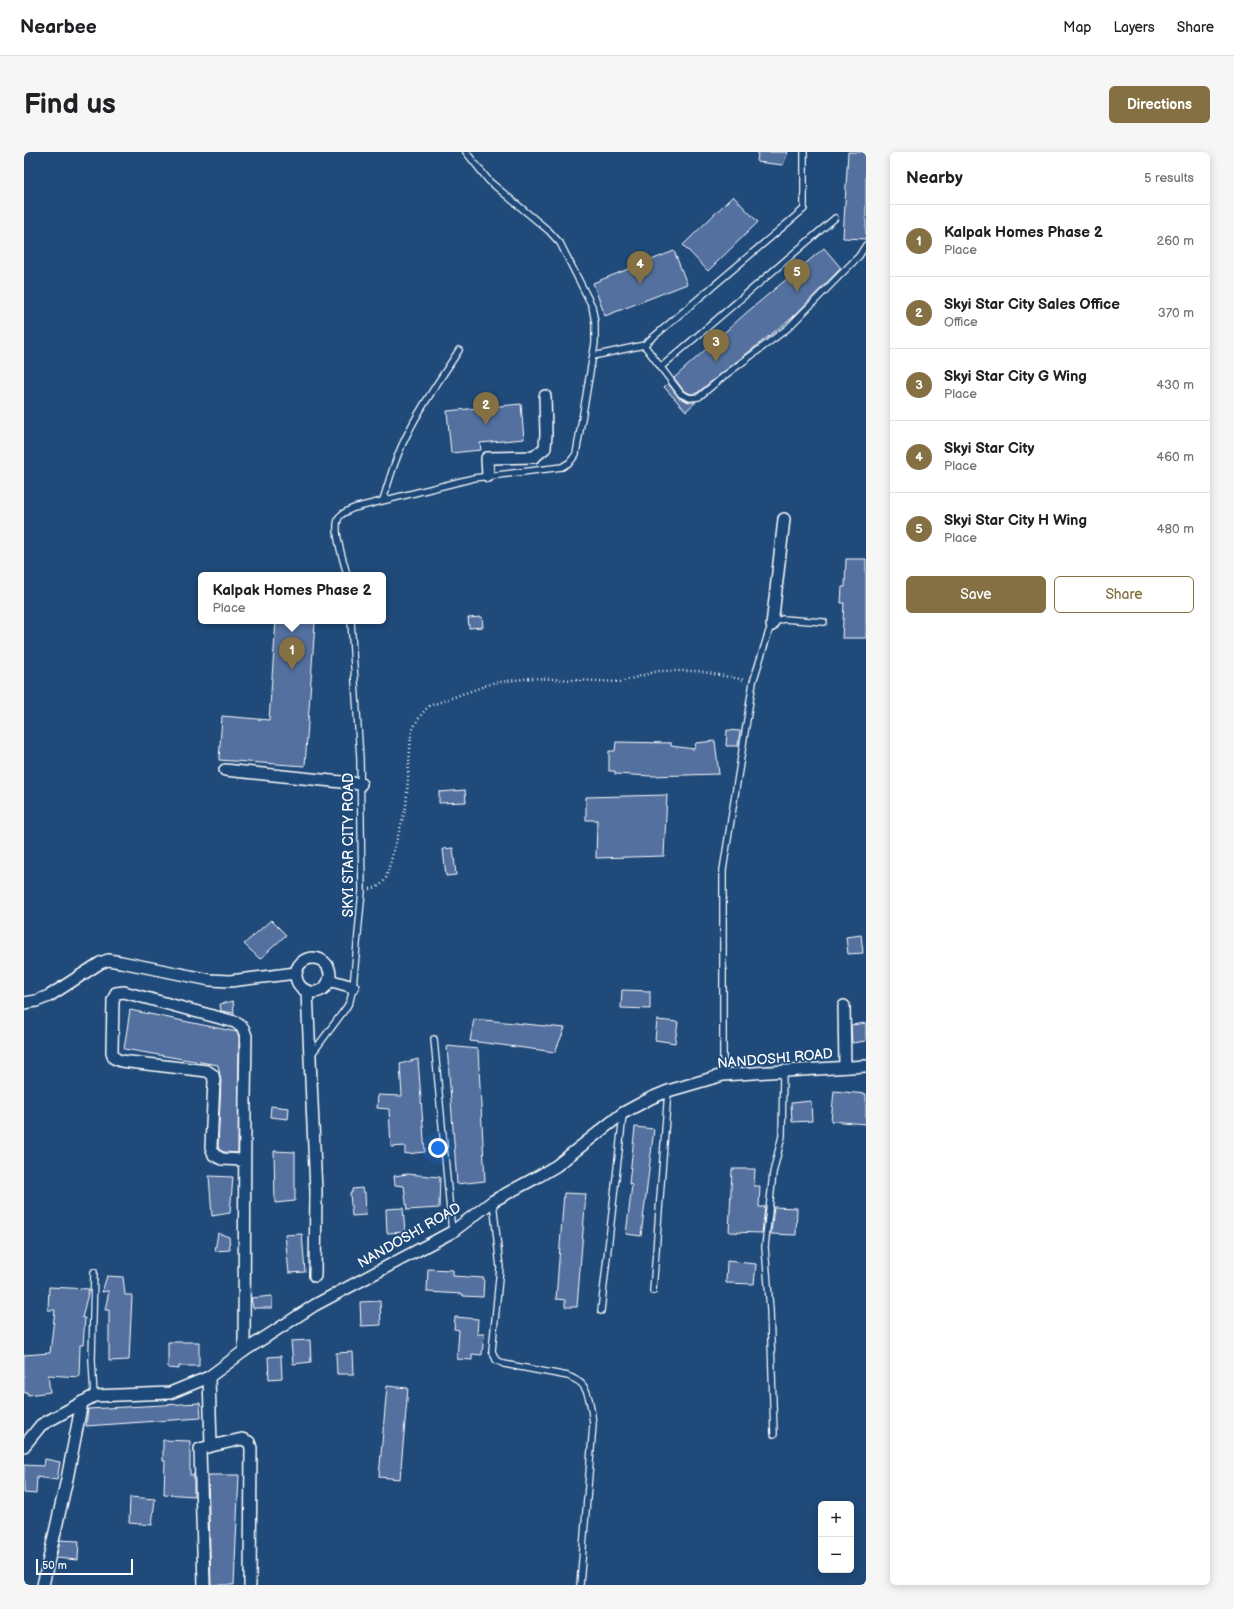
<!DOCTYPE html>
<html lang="en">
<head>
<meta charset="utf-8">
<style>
	body { margin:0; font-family:"Balsamiq Sans",sans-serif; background:#f6f6f6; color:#202124 }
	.controls { position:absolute; right:12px; bottom:12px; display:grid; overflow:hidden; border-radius:6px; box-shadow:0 2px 10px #0003 }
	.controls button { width:36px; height:36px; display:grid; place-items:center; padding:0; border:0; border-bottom:1px solid #e0e0e0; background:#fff; color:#202124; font:20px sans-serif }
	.scale { position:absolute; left:12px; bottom:10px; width:97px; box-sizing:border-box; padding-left:4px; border:2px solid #fff; border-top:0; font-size:11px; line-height:14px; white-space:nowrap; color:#fff; -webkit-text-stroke:3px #1f4a7a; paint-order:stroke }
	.you { position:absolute; left:414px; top:996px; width:14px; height:14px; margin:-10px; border:3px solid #fff; border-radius:50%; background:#1a73e8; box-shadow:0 0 0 6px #1a73e833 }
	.badge { display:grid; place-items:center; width:26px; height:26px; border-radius:50%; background:#847042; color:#fff; font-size:13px; font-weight:700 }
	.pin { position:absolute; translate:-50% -33px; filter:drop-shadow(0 1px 2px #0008) }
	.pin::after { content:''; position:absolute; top:21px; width:14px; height:12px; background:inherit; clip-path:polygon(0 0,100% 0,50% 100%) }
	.popup { position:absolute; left:174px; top:420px; width:188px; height:52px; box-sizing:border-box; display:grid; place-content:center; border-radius:6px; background:#fff; filter:drop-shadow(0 1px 3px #0005); font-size:13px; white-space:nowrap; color:#757577 }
	.popup b { font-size:15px; color:#202124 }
	.popup::after { content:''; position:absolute; left:50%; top:100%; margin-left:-8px; border:8px solid transparent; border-top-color:#fff }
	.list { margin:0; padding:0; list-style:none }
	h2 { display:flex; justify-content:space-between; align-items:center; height:52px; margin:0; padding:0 16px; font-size:17px }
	h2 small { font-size:13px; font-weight:400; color:#757577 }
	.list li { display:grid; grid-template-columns:26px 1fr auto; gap:12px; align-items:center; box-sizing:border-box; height:72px; padding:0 16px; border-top:1px solid #e0e0e0 }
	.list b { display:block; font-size:15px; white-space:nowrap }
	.list p { margin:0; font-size:13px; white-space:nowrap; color:#757577 }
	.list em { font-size:13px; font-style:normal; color:#757577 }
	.actions { display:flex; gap:8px; padding:12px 16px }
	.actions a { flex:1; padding:9px 0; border:1px solid #847042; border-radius:6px; text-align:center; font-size:14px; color:#847042 }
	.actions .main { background:#847042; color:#fff }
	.map { position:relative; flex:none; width:842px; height:1433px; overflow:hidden; border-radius:6px }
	header { display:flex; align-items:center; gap:24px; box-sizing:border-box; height:56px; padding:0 20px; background:#fff; border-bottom:1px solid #e0e0e0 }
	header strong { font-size:19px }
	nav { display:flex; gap:22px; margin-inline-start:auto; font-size:14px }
	.intro { display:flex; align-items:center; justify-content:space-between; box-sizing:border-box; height:96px; padding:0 24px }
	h1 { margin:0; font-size:28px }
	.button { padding:10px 18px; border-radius:6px; background:#847042; color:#fff; font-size:14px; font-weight:700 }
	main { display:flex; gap:24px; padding:0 24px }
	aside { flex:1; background:#fff; border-radius:6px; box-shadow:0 2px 10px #0003 }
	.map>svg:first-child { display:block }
	.building { fill:#536f9f; stroke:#fff }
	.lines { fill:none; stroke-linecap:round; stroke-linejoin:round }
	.lane-casing { stroke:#fff; stroke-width:8 }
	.street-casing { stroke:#fff; stroke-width:14 }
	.path { stroke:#fff; stroke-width:2.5; stroke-dasharray:1 3; stroke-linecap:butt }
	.lane { stroke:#1f4a7a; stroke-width:5.5 }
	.street { stroke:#1f4a7a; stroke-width:11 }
	.labels { text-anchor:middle; stroke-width:3.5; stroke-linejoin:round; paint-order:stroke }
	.street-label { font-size:14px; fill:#fff; stroke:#1f4a7a }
</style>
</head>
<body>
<header>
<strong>Nearbee</strong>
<nav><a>Map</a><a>Layers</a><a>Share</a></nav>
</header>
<div class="intro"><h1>Find us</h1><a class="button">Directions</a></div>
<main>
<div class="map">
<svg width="842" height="1433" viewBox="0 0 842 1433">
	<rect width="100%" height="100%" fill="#1f4a7a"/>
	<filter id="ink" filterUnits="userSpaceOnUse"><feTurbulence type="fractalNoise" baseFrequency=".025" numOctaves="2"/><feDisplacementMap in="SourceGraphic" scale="8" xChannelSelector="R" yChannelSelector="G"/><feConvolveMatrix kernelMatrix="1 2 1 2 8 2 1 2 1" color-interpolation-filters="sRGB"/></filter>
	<g filter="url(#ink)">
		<g class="building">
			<polygon points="734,0 764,0 759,13 733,10"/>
			<polygon points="824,0 842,0 842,87 819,86"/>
			<polygon points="709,44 734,70 684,119 659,93"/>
			<polygon points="800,96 817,116 769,165 673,241 667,242 660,239 650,226 722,161"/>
			<polygon points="650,99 663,132 581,164 569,131"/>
			<polygon points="644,231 655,246 665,250 672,250 662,259 640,235"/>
			<polygon points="497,252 500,287 456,291 457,298 427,301 423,259"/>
			<polygon points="822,407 842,407 842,486 818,486 820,451 817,451 818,435 821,435"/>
			<polygon points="458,465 459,475 445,476 444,466"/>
			<polygon points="252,469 291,471 281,614 195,608 198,564 245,568"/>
			<polygon points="703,578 716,579 714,594 702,594"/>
			<polygon points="691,589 695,622 627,624 591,622 591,619 585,619 585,599 591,599 592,590 647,591 647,594 670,597 672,591"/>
			<polygon points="441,638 442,650 415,651 415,640"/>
			<polygon points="643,643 640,704 572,706 573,668 562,668 562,645"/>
			<polygon points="429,696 432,723 422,724 419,697"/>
			<polygon points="247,768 262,783 236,807 220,792"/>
			<polygon points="837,783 839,801 824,802 822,785"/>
			<polygon points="598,838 626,839 626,857 597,856"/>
			<polygon points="209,849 210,861 197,859 196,852"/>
			<polygon points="106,858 213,880 215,885 214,1001 200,1000 196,998 194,995 197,929 194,913 100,897"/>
			<polygon points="450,867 541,876 531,900 446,889"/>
			<polygon points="633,868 654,870 651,891 631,888"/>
			<polygon points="842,871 842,889 828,891 827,873"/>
			<polygon points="423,894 454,897 461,1029 433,1032"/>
			<polygon points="394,907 401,1000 381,1002 381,994 367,995 365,957 353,956 354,943 378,944 376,912"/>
			<polygon points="810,939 842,942 842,972 807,969"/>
			<polygon points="787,949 788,969 768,970 767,951"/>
			<polygon points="247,954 265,956 264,967 246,965"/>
			<polygon points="611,975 630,977 617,1084 602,1082 608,1033 605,1032"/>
			<polygon points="250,999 271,1000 271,1049 251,1051"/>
			<polygon points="708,1017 731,1017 730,1034 736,1034 735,1055 741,1055 738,1081 705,1080"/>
			<polygon points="383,1022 416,1025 415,1056 383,1058 380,1034 371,1033 370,1024"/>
			<polygon points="185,1024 209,1025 206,1061 188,1064"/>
			<polygon points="338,1036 339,1040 341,1040 342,1063 328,1064 326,1041 328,1041 328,1037"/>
			<polygon points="540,1041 562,1042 553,1155 541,1155 541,1148 532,1147"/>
			<polygon points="750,1055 773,1056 772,1083 747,1082"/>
			<polygon points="379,1056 381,1080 363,1081 362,1057"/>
			<polygon points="194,1081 205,1085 206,1098 191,1099"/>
			<polygon points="278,1082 281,1120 265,1121 261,1083"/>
			<polygon points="703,1109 732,1112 730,1132 702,1131"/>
			<polygon points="404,1117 429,1118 429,1124 460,1126 459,1145 439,1144 439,1142 403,1140"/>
			<polygon points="83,1124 99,1125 101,1143 108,1143 105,1208 85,1209 85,1158 81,1158 85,1139 78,1140"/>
			<polygon points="25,1135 65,1137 58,1166 61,1166 59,1193 56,1193 55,1225 24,1223 26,1240 4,1243 3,1240 0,1241 0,1203 26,1201 31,1158 24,1158"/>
			<polygon points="248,1144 248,1156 229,1156 227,1146"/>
			<polygon points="356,1149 357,1173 337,1174 336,1150"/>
			<polygon points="431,1165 454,1167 453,1182 460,1182 458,1203 448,1202 448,1208 433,1207 435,1178 430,1177"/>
			<polygon points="286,1188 287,1210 269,1212 267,1189"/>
			<polygon points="144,1190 175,1190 175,1214 155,1214 155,1217 144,1216"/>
			<polygon points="329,1200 330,1222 313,1222 312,1201"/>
			<polygon points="257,1204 258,1226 245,1227 244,1205"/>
			<polygon points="363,1234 384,1236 376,1327 355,1325"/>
			<polygon points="176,1251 177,1266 62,1274 64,1257"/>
			<polygon points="139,1288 166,1289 166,1323 170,1323 170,1344 140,1342 141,1309 139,1309"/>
			<polygon points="21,1307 36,1310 33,1328 13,1325 12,1342 0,1341 0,1313 20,1314"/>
			<polygon points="184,1323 215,1323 210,1433 187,1433"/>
			<polygon points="106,1345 131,1347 128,1373 105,1371"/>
			<polygon points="36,1388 55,1389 54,1408 32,1406"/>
		</g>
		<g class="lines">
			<g class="lane-casing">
				<g id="lane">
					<polyline points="620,193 657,242 666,246 675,245 700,224 764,176 835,104 842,93"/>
					<polyline points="569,204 620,193 780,57 780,0"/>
					<polyline points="637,215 811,66"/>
					<path d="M359,348C366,325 373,301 385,279C399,251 418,225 435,198"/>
					<path d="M323,423C320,409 307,375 316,364C320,360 325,358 330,356L450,326L538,315L546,310L552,302L571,191V171L568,154L536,91L525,79L465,29L442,0"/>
					<polyline points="410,887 428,1080"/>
					<polyline points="287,903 322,856 326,849 329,835 338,739 336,606 327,469"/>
					<path d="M699,923V718L729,530L745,479C748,472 751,469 759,467L800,470"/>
					<path d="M469,1049L476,1116L468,1199L472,1208L480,1212L544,1224C550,1227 557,1229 560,1235C566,1243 568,1262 569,1273L556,1433"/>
					<polyline points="70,1120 68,1208 70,1244"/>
					<polyline points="629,1139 644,939"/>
					<polyline points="577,1159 599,963"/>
					<polyline points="750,1282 746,1158 741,1095 749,1021 758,984 759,920"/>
				</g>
			</g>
			<g class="street-casing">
				<g id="street">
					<polyline points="464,324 463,306 510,305 521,296 522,282 521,244"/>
					<polyline points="748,473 760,367"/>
					<polyline points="201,618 337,632"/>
					<circle cx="289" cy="823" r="17"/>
					<polyline points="305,828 329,835"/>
					<polyline points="283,839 292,1039 291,1124"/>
					<polyline points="0,851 12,849 25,844 76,811 84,808 97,810 186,828 206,829 272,821"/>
					<polyline points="820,854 821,915"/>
					<polyline points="220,1199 221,946 222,884 219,876 211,870 100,840 92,841 89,848 88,900 90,906 97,909 183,919 189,923 190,929 187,995 190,1003 198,1007 220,1008"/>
					<polyline points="0,1294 17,1273 70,1244 146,1241 185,1225 220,1199 291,1153 428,1080 469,1049 515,1024 532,1014 599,961 627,946 644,939 699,923 842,914"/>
					<polyline points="187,1294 218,1287 225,1290 227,1296 226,1433"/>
					<polyline points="19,1433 43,1327 58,1250"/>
					<polyline points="180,1433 176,1297 187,1294 185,1225"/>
				</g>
			</g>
			<path class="path" d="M346,737C354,735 358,733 362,726L382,655L387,583C390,572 397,562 405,554L469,531L507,526L596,530L634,519H674L721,528"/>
			<use href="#lane" class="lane"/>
			<use href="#street" class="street"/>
		</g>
	</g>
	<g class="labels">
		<g class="street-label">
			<text transform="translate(324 693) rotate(-90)" y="5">SKYI STAR CITY ROAD</text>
			<text transform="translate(751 906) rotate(-5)" y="5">NANDOSHI ROAD</text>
			<text transform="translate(385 1083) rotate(-30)" y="5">NANDOSHI ROAD</text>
		</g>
	</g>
</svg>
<div class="controls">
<button>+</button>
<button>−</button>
</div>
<div class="scale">50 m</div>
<div class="you"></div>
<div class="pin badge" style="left:268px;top:518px">1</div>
<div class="popup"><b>Kalpak Homes Phase 2</b>Place</div>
<div class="pin badge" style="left:462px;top:273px">2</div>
<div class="pin badge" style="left:692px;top:210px">3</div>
<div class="pin badge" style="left:616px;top:132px">4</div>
<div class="pin badge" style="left:773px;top:140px">5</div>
</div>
<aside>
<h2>Nearby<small>5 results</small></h2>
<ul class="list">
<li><span class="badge">1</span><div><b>Kalpak Homes Phase 2</b><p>Place</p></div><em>260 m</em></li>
<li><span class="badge">2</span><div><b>Skyi Star City Sales Office</b><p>Office</p></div><em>370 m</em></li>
<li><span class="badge">3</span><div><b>Skyi Star City G Wing</b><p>Place</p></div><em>430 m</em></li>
<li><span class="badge">4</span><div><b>Skyi Star City</b><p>Place</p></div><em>460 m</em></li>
<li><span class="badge">5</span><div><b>Skyi Star City H Wing</b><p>Place</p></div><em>480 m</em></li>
</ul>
<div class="actions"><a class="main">Save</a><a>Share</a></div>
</aside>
</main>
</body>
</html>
